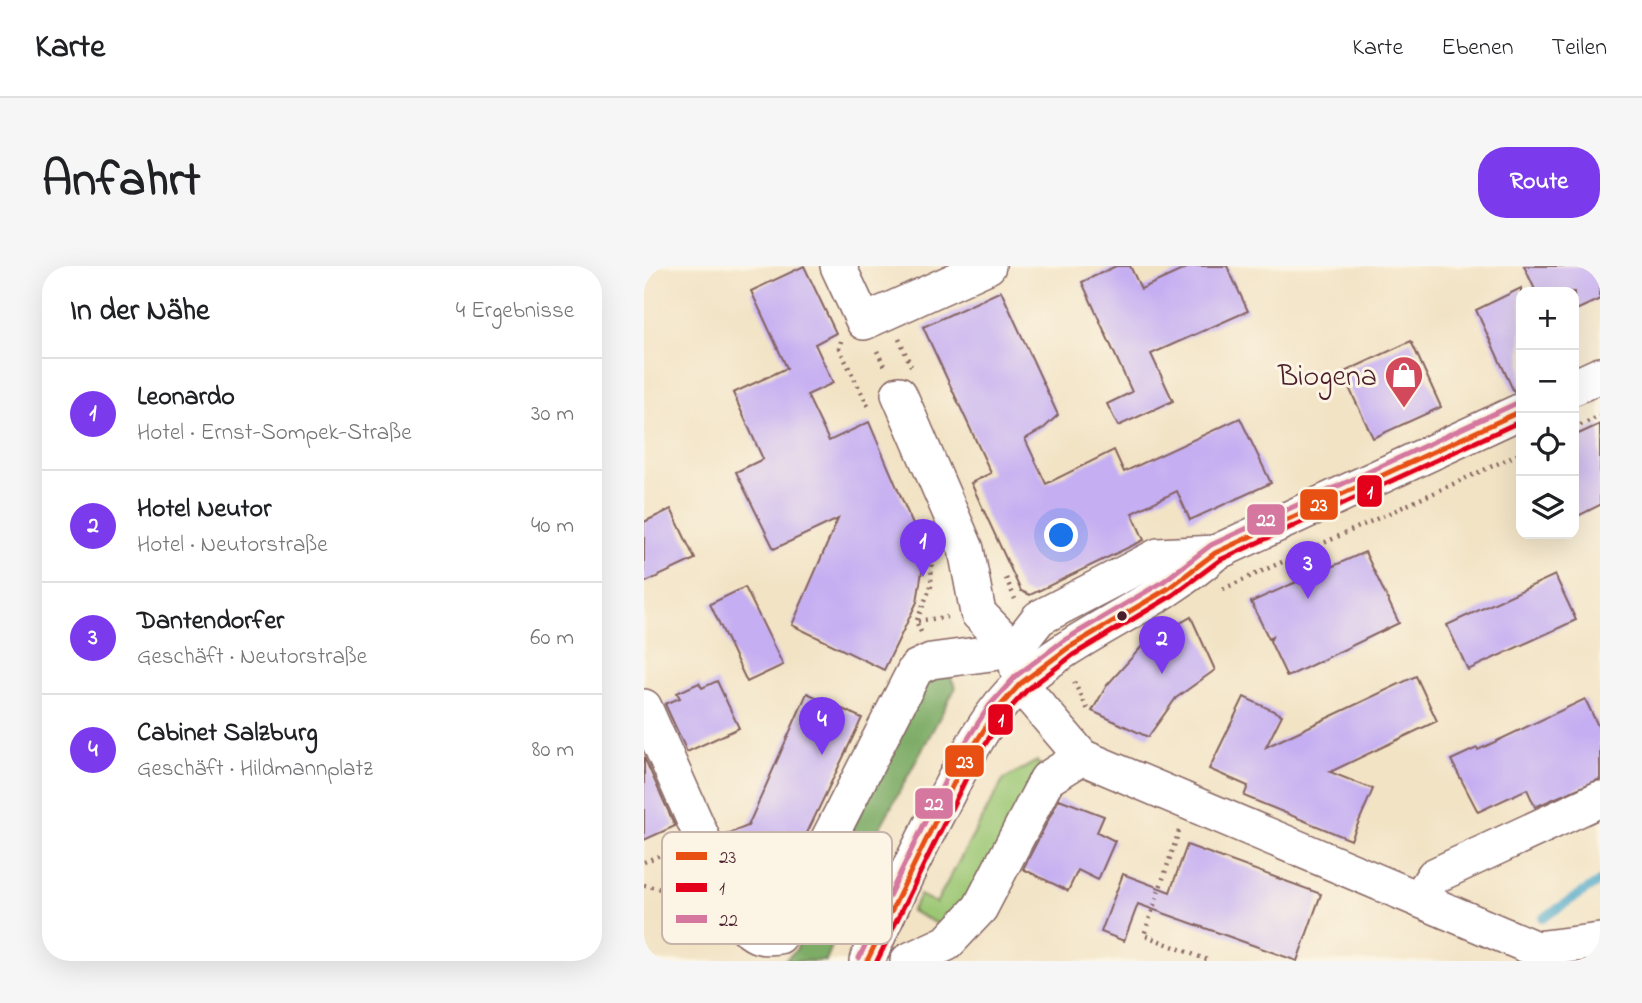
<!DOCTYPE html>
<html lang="de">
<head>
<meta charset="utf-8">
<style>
	body { margin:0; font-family:"Indie Flower",sans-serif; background:#f6f6f6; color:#202124 }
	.controls { position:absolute; right:21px; top:21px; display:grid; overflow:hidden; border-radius:14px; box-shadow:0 7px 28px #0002 }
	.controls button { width:63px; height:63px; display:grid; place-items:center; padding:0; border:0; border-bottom:2px solid #e0e0e0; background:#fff; color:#202124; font:35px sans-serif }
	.you { position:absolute; left:418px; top:270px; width:24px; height:24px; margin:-18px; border:5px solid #fff; border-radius:50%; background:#1a73e8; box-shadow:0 0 0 10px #1a73e833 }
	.badge { display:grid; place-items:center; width:46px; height:46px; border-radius:50%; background:#7c3aed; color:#fff; font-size:23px; font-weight:700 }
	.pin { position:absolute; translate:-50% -58px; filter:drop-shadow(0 2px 4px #0008) }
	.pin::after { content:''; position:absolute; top:37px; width:24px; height:21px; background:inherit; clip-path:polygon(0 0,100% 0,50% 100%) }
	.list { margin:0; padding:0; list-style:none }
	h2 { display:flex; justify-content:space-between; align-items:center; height:91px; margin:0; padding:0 28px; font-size:30px }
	h2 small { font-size:23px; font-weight:400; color:#757577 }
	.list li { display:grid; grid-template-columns:46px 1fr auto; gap:21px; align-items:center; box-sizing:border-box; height:112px; padding:0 28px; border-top:2px solid #e0e0e0 }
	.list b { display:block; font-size:26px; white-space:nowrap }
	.list p { margin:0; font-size:23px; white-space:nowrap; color:#757577 }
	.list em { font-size:23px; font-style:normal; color:#757577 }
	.icon { flex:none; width:38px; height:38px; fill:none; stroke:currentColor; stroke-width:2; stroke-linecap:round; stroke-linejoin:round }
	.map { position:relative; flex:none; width:956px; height:695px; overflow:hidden; border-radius:28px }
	header { display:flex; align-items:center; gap:42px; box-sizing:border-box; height:98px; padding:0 35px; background:#fff; border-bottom:2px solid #e0e0e0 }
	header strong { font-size:33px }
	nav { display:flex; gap:38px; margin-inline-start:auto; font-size:24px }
	.intro { display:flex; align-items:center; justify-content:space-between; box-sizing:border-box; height:168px; padding:0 42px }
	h1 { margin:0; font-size:49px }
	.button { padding:18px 32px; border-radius:28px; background:#7c3aed; color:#fff; font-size:24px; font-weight:700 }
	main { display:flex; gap:42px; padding:0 42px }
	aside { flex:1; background:#fff; border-radius:28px; box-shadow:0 7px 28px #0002 }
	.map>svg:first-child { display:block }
	.green { fill:#9cc775; stroke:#737350; stroke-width:2 }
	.forest { fill:#7dac66; stroke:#646648; stroke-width:2 }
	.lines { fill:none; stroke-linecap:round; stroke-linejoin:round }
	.stream { stroke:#49a6c7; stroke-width:9 }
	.building { fill:#c5aef2 }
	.minor-casing { stroke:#856461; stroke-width:38 }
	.path { stroke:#856461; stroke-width:4.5; stroke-dasharray:2 5; stroke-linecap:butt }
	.minor { stroke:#fff; stroke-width:35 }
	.bus-1-casing { stroke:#fcf5e5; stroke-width:10 }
	.bus-2-casing { stroke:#fcf5e5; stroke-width:10 }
	.bus-3-casing { stroke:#fcf5e5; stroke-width:10 }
	.bus-1 { stroke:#e75012; stroke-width:5 }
	.bus-2 { stroke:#e2001a; stroke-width:5 }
	.bus-3 { stroke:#d5779e; stroke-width:5 }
	.bus-dot { fill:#4a1f2b; stroke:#fcf5e5; stroke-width:2.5 }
	.labels { text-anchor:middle; stroke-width:6; stroke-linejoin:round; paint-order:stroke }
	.poi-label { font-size:30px; fill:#4a1f2b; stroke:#fcf5e5; text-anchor:end }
	.key { fill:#fcf5e5; stroke:#c7b5ad; stroke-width:2 }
	.key-label { font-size:19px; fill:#4a1f2b }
	.line-badge { stroke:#fcf5e5; stroke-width:2.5 }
	.badge-label { font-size:19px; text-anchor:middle; font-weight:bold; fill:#fff }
</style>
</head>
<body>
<header>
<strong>Karte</strong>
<nav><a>Karte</a><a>Ebenen</a><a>Teilen</a></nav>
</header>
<div class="intro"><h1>Anfahrt</h1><a class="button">Route</a></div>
<main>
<aside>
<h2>In der Nähe<small>4 Ergebnisse</small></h2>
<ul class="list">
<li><span class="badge">1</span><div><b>Leonardo</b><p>Hotel · Ernst-Sompek-Straße</p></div><em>30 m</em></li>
<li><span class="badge">2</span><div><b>Hotel Neutor</b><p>Hotel · Neutorstraße</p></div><em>40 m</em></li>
<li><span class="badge">3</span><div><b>Dantendorfer</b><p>Geschäft · Neutorstraße</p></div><em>60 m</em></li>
<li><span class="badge">4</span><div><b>Cabinet Salzburg</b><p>Geschäft · Hildmannplatz</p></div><em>80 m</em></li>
</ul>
</aside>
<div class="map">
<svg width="956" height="695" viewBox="0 0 956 695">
	<rect width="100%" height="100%" fill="#fcf5e5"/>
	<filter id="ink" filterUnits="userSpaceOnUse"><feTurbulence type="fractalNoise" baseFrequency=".0143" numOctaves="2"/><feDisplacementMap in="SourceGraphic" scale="14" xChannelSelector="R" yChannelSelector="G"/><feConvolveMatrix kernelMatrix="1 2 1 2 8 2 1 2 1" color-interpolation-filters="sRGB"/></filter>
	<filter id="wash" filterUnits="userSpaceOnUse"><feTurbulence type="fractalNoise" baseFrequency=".00686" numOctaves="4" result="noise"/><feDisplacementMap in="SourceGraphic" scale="28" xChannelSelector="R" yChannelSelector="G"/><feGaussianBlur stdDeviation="1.57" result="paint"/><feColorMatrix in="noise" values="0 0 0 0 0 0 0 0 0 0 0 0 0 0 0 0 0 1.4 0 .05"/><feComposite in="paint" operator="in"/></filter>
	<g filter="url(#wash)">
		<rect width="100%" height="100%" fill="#f2e3c5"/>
		<polygon class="green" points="393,495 396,501 330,634 300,661 267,645 276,629 292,637 360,513"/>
		<polygon class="forest" points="300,401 312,421 227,578 182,695 140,695 152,684 279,412"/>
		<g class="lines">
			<polyline class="stream" points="899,652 956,615"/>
		</g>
		<g id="blocks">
			<g class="building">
				<polygon points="160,0 192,67 171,78 189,117 163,129 185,175 225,156 281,287 273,336 240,404 148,359 194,253 130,283 92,206 119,193 89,127 143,102 107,25"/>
				<polygon points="472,0 486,0 497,23 547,0 583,0 604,45 507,88 529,135 474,160 463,138 488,126 438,16"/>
				<polygon points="880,0 956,0 956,33 930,45 930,26 892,26"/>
				<polygon points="877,22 877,125 870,126 832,44"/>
				<polygon points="357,25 414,149 400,162 381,173 402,218 470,184 480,206 596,152 627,217 546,254 533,225 488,247 500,274 386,329 377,325 327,217 347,207 279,61"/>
				<polygon points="767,75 797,141 729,172 698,107"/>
				<polygon points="956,158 956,239 930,252 930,170"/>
				<polygon points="27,243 51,293 0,317 0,256"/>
				<polygon points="721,286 755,357 643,411 626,375 628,371 625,373 607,336"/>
				<polygon points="911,309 932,354 824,404 803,359"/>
				<polygon points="101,321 139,399 103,416 66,338"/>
				<polygon points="547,351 571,404 532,432 504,471 448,445 463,419 500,378"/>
				<polygon points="772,410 793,455 686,506 729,523 707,574 600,530 604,520 565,503 600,431 638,449 622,481"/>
				<polygon points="73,415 95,462 43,486 21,438 36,432 33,427 55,417 58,422"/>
				<polygon points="163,427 218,452 131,634 116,641 83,568 104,560"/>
				<polygon points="941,433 956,464 956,513 891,541 883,523 834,546 807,494 833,482 834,484"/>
				<polygon points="0,491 31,560 0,574"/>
				<polygon points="415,533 460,550 453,566 471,575 454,614 434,604 424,625 379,603"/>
				<polygon points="543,579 677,628 653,695 494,638 480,675 457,666 479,608 526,626"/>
			</g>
		</g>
	</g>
	<g filter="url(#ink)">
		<use href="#blocks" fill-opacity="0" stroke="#856461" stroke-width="2"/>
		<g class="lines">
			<g class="minor-casing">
				<g id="minor">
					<polyline points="194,0 220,56 344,0"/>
					<polyline points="930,121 956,109"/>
					<polyline points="255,128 322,283 334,347 370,384"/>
					<polyline points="374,405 370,384 395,352 514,290 571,287"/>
					<polyline points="376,418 438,491 892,683 956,675"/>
					<path d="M0,441L95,655C109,669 115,673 135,670L272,402L287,395L370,384"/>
					<polyline points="169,602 238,660"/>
					<polyline points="775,633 790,610 956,533"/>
					<path d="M223,695C245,643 270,592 296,542C319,498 340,451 377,417C436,365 513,339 571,287L877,145"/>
					<polyline points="264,695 303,677 336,642 403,513 438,491"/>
				</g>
			</g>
			<g class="path">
				<polyline points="255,73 267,100"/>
				<polyline points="197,75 195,82 224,140"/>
				<polyline points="233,85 242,103"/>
				<polyline points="930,162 956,150"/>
				<polyline points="362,312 371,333"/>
				<polyline points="579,323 877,187"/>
				<polyline points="273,354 287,320 288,289"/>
				<polyline points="277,366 272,355 303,351"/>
				<polyline points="430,416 445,446"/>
				<polyline points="535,565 500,669 566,695"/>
				<polyline points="0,596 28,584"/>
				<polyline points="0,619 50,631"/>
			</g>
			<use href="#minor" class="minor"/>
			<g class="bus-1-casing">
				<polyline id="bus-1" points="223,695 322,492 352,445 377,417 424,382 525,322 571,287 877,145"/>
			</g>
			<g class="bus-2-casing">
				<polyline id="bus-2" points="233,695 330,496 359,450 383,424 429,389 529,329 576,294 877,155"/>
			</g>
			<g class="bus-3-casing">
				<polyline id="bus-3" points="215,692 314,488 345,440 372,410 419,375 520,315 567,279 873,137"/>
			</g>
			<use href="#bus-1" class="bus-1"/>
			<use href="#bus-2" class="bus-2"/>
			<use href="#bus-3" class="bus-3"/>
		</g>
	</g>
	<defs>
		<g id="shop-pin" transform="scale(2.0125)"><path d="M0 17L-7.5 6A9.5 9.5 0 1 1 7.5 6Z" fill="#d1495b" stroke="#fcf5e5"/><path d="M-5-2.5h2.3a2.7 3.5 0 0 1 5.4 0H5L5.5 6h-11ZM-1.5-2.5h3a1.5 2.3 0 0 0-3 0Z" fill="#fff"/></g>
	</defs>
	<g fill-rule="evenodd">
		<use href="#shop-pin" x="760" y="109"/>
	</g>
	<circle class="bus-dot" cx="478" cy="350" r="6"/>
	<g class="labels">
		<g class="poi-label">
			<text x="733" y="119">Biogena</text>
		</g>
	</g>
	<rect x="18" y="566" width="230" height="112" rx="10" class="key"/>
	<rect x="32" y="586" width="31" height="8" fill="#e75012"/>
	<rect x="32" y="617" width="31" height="9" fill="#e2001a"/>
	<rect x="32" y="649" width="31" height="8" fill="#d5779e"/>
	<g class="key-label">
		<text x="75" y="597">23</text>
		<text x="75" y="628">1</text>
		<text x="75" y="660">22</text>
	</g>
	<g class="line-badge">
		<rect x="712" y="208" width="27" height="34" rx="7" fill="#e2001a"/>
		<rect x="655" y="222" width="40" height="33" rx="7" fill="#e75012"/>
		<rect x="602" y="237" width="40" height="33" rx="7" fill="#d5779e"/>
		<rect x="343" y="437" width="27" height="33" rx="7" fill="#e2001a"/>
		<rect x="300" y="478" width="41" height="34" rx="7" fill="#e75012"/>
		<rect x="270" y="521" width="40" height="33" rx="7" fill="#d5779e"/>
	</g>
	<g class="badge-label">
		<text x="726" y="232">1</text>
		<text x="675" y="245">23</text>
		<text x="622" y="260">22</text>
		<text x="357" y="460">1</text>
		<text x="321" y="502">23</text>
		<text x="290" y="544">22</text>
	</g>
</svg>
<div class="controls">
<button>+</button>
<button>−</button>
<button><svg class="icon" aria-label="locate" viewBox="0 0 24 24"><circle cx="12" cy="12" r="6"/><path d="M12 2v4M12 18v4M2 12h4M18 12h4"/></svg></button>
<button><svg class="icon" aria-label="layers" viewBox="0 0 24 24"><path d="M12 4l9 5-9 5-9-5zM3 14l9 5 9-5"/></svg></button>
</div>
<div class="you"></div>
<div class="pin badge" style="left:279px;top:311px">1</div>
<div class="pin badge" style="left:518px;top:408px">2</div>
<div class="pin badge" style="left:664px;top:333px">3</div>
<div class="pin badge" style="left:178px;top:489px">4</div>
</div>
</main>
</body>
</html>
